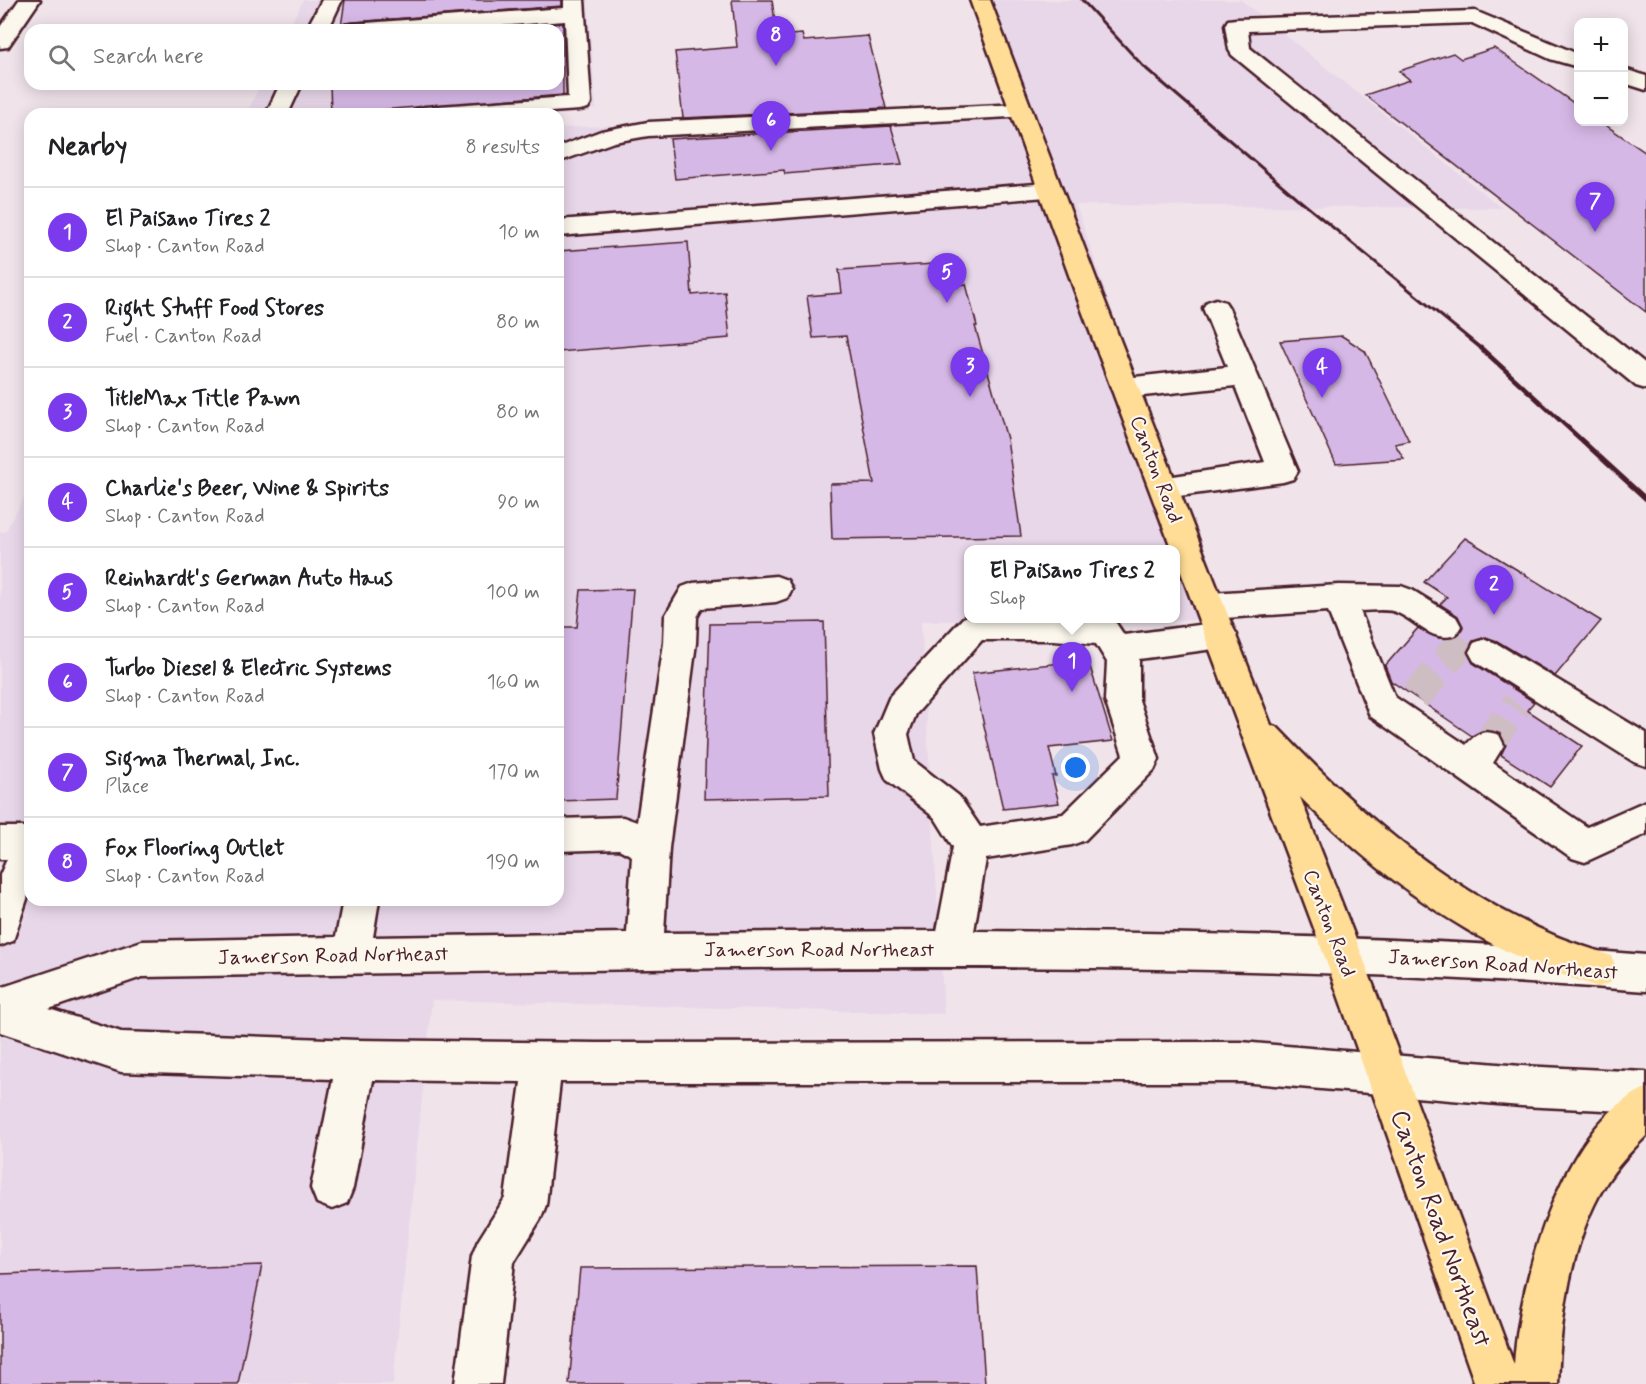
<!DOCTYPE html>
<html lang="en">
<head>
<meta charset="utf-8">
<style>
	body { margin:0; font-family:Mynerve,sans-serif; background:#f2f2f2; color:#202124 }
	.controls { position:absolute; right:18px; top:18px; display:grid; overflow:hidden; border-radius:12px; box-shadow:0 3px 15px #0003 }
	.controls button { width:54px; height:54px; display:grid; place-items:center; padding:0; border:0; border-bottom:2px solid #e0e0e0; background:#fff; color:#202124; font:30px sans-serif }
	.you { position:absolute; left:1076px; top:768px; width:21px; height:21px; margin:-15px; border:4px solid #fff; border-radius:50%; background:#1a73e8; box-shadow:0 0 0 9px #1a73e833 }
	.badge { display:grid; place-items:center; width:39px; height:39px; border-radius:50%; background:#7c3aed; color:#fff; font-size:20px; font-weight:700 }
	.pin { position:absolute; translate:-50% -50px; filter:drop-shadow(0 2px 3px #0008) }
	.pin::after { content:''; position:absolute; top:32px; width:21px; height:18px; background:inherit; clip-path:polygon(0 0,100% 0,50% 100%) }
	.popup { position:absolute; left:964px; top:545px; width:216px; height:78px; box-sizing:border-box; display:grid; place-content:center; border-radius:12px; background:#fff; filter:drop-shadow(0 2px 4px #0005); font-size:20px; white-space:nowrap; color:#757577 }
	.popup b { font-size:22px; color:#202124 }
	.popup::after { content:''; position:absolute; left:50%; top:100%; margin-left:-12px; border:12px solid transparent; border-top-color:#fff }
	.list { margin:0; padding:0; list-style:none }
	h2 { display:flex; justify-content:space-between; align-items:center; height:78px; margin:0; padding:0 24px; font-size:26px }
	h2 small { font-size:20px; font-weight:400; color:#757577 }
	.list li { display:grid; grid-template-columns:39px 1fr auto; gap:18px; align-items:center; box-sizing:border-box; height:90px; padding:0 24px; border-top:2px solid #e0e0e0 }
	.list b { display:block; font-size:22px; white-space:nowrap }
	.list p { margin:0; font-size:20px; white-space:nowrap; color:#757577 }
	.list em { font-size:20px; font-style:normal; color:#757577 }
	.icon { flex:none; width:33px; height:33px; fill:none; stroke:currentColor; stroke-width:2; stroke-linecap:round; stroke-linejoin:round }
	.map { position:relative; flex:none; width:1646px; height:1384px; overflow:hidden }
	.search { position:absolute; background:#fff; box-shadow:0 3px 15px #0003; left:24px; top:24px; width:540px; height:66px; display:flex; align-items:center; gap:15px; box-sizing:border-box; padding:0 21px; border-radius:18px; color:#757577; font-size:22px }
	.panel { position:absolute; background:#fff; box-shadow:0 3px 15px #0003; left:24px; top:108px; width:540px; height:798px; border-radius:18px }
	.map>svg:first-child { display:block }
	.built { fill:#e8d7e9; fill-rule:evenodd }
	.building { fill:#d6b8e6; stroke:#4a1f2b; stroke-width:1.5 }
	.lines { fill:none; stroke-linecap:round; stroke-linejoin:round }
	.minor-tunnel { stroke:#cfbdc4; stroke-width:31; stroke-dasharray:31 15; stroke-linecap:butt }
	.minor-casing { stroke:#4a1f2b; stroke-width:5 }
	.major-casing { stroke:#4a1f2b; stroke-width:5 }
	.minor { fill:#fbf7ec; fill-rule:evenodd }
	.major { fill:#ffdd96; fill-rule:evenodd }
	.rail-far1 { stroke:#4a1f2b; stroke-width:3 }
	.rail { stroke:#4a1f2b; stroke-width:4.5 }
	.labels { text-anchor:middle; stroke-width:4.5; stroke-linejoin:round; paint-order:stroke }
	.street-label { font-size:21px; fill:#4a1f2b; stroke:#fbf7ec }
	.near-street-label { font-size:26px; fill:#4a1f2b; stroke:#fbf7ec }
</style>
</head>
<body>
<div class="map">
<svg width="1646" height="1384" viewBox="0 0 1646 1384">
	<rect width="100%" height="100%" fill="#f0e4ea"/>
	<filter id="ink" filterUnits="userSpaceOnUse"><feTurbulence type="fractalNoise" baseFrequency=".0167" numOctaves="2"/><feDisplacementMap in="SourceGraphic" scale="12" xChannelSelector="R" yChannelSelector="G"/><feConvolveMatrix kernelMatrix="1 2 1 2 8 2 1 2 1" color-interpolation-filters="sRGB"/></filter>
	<g filter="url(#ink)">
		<g class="built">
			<polygon points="303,0 588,0 596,109 530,114 246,114 261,84 558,84 558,30 288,30"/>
			<path d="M986,0H1241L1502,208L1076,205L1217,620L921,621L944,1014L432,1000L393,1384H0V532H5L30,487V900H558V128L1024,107ZM968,550H1176V618H968Z"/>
		</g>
		<g class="building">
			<polygon points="345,0 562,0 562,6 353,22 345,23 341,27"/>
			<polygon points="732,0 772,0 777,36 802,34 804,41 868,36 886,108 683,118 675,52 737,47"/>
			<polygon points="563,23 563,95 331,114 330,84 558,84 558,30 473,30"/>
			<polygon points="1494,48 1578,106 1578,122 1601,122 1646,153 1646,312 1365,95 1410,80 1399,71 1453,53 1461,59"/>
			<polygon points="891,126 902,164 785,174 784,170 675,179 670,139"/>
			<polygon points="688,242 692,295 725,292 730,338 558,352 558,251"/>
			<polygon points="950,263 955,285 966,284 977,326 975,326 1007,439 1021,536 832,539 830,484 874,483 846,336 813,338 807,296 842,293 839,270"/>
			<polygon points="1342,336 1365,351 1409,441 1395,444 1404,459 1336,464 1280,341"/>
			<polygon points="1465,538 1601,621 1555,676 1497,641 1486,637 1473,641 1467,651 1473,663 1534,702 1527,710 1582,746 1550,787 1501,755 1506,744 1500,733 1484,730 1472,736 1391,681 1385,666 1418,628 1439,638 1458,636 1463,627 1458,616 1440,604 1447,597 1424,582"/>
			<polygon points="633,589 616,799 558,801 558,627 577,627 581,590"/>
			<polygon points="824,622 829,796 704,799 710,624"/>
			<polygon points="1088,660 1113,741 1049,748 1056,776 1052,776 1059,803 1003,809 972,673"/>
			<polygon points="262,1265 238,1384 0,1384 0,1274"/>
			<polygon points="977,1266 985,1384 569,1384 580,1268"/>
		</g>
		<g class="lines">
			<g class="minor-tunnel">
				<polyline points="1415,697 1465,639"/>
				<polyline points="1487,745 1517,704"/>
			</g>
			<g class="minor-casing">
				<g id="minor">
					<polygon points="19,0 40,0 8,47 0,48 0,27"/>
					<polygon points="322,0 342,0 328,30 306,30"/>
					<polygon points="564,0 584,0 591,103 588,108 580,110 521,114 414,114 417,109 425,107 568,97 565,21 442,30 342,30 345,25 353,24 564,8"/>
					<polygon points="1475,11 1578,54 1578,67 1550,59 1472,23 1248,31 1250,48 1646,364 1646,389 1636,386 1232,55 1229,50 1225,25 1228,20 1236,19"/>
					<polygon points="1624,69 1646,76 1646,90 1624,83"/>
					<polygon points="280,84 302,84 288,114 266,114"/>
					<polygon points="1021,104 1029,106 1032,111 1029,116 648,136 614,142 558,162 558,147 601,131 648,122"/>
					<polygon points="1050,183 1059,186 1062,191 1059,196 558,236 558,220"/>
					<polygon points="1216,299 1225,302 1229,308 1298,471 1293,479 1283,482 1164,498 1154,495 1149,487 1154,479 1265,462 1235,386 1125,398 1115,395 1111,388 1115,381 1125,378 1227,367 1203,308 1207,302"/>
					<path d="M776,576L787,580L792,589L787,598L776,602L702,608L697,617L696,643L669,848L664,933L937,931L953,847L935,818L887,780L882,769L874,734L890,696L963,618L968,616V618L1105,619L1116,623L1124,635L1221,622L1232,626L1237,635L1232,644L1221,648L1139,659V700L1159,759L1154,770L1085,840L1072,845L986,859L974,931C1198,933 1422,937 1646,955V991C1314,965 981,965 649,969C480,972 311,974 142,977L49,1009L121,1032L357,1040L597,1043L1241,1042L1521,1066L1646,1072V1112L1521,1106L1241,1082H560L546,1205L540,1220L514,1262L501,1384H455L472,1256L478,1241L505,1198L521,1082L373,1080L353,1188L347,1203L332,1209L317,1203L311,1188L333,1079L121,1072L0,1032V988L142,941L336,937L343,900H379L373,937L627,933L632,856L619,849L558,851V819L623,817L637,822L664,643L665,616L682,587L693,583ZM982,640H1054L1096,644L1107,662L1105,700L1123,755L1063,814L980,827L959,796L914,761L908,734L916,714Z"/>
					<path d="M1339,585L1401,586L1412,590L1456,617L1461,626L1456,635C1432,643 1418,622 1398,613C1388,608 1371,611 1360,611L1395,697L1466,745C1477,733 1483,729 1499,735L1504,745L1493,763L1587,827L1646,801V834L1585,862L1572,858L1370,716L1328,611L1210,619L1199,615L1194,606L1199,597L1210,593Z"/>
					<polygon points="1485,639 1496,643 1646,733 1646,766 1634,762 1474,661 1469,652 1474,643"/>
					<polygon points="0,827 30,827 30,890 13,941 0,946 0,875 7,859 0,859"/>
				</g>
			</g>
			<g class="major-casing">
				<path id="major" d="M970,0H990L1100,289L1271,725L1278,728C1357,811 1445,888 1551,934C1570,943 1592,948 1611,956L1617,969L1611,982L1598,987C1574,979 1549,971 1525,960C1440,921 1365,863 1300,797L1362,955L1514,1365C1519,1282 1562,1123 1646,1088V1136C1631,1151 1616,1167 1605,1185C1571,1240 1560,1321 1558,1384H1475L1324,955L1176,559V550H1172L1074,289Z"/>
			</g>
			<use href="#minor" class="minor"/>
			<use href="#major" class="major"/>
			<polyline class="rail-far1" points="1082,0 1143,66 1298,199 1483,350"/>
			<polyline class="rail" points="1481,348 1646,499"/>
		</g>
	</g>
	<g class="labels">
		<g class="street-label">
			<text transform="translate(1157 469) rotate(69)" y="7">Canton Road</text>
			<text transform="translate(1330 923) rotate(69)" y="7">Canton Road</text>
			<text x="819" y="956">Jamerson Road Northeast</text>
			<text transform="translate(333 955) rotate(-1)" y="7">Jamerson Road Northeast</text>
			<text transform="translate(1503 964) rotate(4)" y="7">Jamerson Road Northeast</text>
		</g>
		<g class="near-street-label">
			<text transform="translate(1442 1228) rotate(70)" y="9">Canton Road Northeast</text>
		</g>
	</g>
</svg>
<div class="controls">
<button>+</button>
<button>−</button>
</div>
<div class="you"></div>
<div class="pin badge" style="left:1072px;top:692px">1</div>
<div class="popup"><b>El Paisano Tires 2</b>Shop</div>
<div class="pin badge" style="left:1494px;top:615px">2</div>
<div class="pin badge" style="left:970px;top:397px">3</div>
<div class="pin badge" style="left:1322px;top:398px">4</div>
<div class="pin badge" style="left:947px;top:303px">5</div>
<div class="pin badge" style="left:771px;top:151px">6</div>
<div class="pin badge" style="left:1595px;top:232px">7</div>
<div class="pin badge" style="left:776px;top:66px">8</div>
<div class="search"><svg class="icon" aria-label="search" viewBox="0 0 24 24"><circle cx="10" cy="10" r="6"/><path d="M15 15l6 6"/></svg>Search here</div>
<section class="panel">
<h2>Nearby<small>8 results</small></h2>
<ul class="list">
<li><span class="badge">1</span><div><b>El Paisano Tires 2</b><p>Shop · Canton Road</p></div><em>10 m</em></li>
<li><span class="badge">2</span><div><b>Right Stuff Food Stores</b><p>Fuel · Canton Road</p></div><em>80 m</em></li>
<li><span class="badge">3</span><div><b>TitleMax Title Pawn</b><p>Shop · Canton Road</p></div><em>80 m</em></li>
<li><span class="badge">4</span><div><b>Charlie's Beer, Wine &amp; Spirits</b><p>Shop · Canton Road</p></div><em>90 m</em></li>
<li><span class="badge">5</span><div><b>Reinhardt's German Auto Haus</b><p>Shop · Canton Road</p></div><em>100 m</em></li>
<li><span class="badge">6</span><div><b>Turbo Diesel &amp; Electric Systems</b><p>Shop · Canton Road</p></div><em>160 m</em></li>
<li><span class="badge">7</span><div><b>Sigma Thermal, Inc.</b><p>Place</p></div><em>170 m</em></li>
<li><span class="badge">8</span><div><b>Fox Flooring Outlet</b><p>Shop · Canton Road</p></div><em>190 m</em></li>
</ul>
</section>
</div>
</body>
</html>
